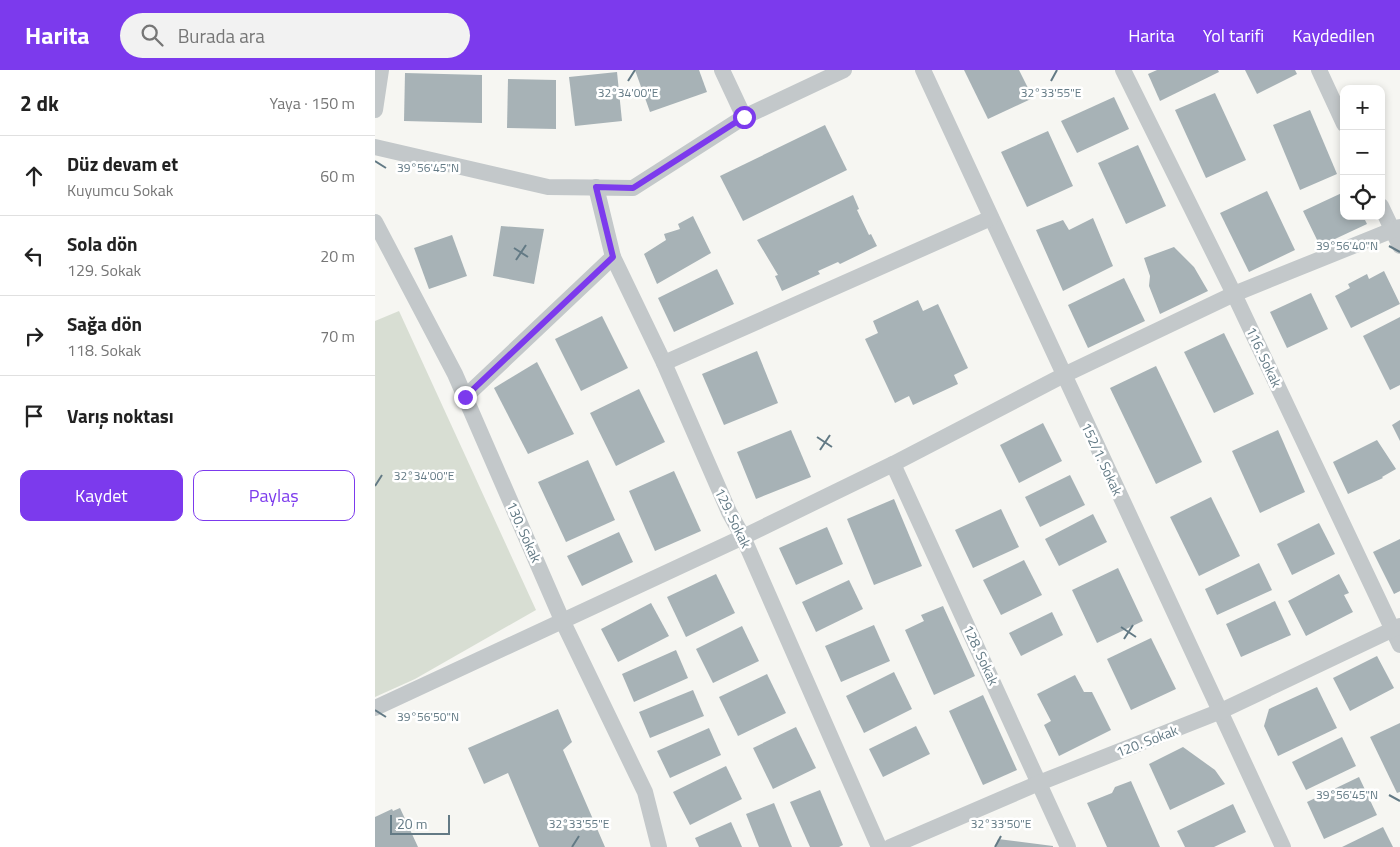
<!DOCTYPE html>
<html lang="tr">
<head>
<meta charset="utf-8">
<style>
	body { margin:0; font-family:"Titillium Web",sans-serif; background:#f2f2f2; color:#222 }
	.controls { position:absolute; right:15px; top:15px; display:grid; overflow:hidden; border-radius:10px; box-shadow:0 2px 8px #0003 }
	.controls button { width:45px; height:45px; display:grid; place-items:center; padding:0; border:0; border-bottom:1px solid #e0e0e0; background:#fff; color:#222; font:25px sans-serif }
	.scale { position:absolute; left:15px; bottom:12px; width:60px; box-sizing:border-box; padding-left:5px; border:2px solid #637a85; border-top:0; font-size:14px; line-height:18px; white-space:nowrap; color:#637a85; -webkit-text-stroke:4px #fff; paint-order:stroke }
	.stop { position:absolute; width:15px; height:15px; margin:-11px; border:4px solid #7c3aed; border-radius:50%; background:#fff }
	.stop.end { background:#7c3aed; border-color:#fff; box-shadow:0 1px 5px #0008 }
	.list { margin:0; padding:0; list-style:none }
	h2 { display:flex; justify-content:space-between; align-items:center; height:65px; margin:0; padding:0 20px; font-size:21px }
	h2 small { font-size:16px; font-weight:400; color:#767676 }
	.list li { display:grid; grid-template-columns:32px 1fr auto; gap:15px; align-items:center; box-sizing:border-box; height:80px; padding:0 20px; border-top:1px solid #e0e0e0 }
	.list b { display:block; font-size:19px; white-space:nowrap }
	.list p { margin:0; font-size:16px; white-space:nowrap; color:#767676 }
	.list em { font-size:16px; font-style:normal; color:#767676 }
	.actions { display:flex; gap:10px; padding:15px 20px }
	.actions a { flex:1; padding:11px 0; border:1px solid #7c3aed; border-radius:10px; text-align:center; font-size:18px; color:#7c3aed }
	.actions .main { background:#7c3aed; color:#fff }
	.icon { flex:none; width:28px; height:28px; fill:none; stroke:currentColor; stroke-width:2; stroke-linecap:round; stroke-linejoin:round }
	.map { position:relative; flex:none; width:1025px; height:777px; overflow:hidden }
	header { display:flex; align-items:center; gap:30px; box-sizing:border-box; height:70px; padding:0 25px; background:#7c3aed; color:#fff }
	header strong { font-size:24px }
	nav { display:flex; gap:28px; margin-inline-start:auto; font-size:18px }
	.search { width:350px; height:45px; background:#f2f2f2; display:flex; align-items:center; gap:12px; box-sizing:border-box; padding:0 18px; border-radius:28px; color:#767676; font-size:19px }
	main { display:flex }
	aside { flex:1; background:#fff }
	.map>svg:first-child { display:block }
	.green { fill:#d8ded3 }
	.building { fill:#a7b2b6 }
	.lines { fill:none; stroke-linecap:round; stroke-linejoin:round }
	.minor { stroke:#c3c8ca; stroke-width:16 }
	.route { stroke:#7c3aed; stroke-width:6 }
	.ticks { fill:none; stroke:#637a85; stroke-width:2 }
	.labels { text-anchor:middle; stroke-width:5; stroke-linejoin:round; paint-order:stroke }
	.street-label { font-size:14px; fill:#637a85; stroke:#fff }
	.ticks-label { font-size:12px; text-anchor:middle; fill:#637a85; stroke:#fff; stroke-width:5; stroke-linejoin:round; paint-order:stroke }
</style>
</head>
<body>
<header>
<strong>Harita</strong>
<div class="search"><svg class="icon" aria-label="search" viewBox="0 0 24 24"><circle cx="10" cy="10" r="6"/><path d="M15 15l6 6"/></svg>Burada ara</div>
<nav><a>Harita</a><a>Yol tarifi</a><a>Kaydedilen</a></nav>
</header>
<main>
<aside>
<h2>2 dk<small>Yaya · 150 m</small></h2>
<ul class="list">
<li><svg class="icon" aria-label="ahead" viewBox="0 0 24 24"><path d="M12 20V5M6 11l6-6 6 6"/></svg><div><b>Düz devam et</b><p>Kuyumcu Sokak</p></div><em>60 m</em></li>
<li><svg class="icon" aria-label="left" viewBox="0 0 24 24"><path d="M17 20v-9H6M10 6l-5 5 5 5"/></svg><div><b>Sola dön</b><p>129. Sokak</p></div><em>20 m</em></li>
<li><svg class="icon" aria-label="right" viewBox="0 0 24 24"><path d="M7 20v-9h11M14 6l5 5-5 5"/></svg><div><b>Sağa dön</b><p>118. Sokak</p></div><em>70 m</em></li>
<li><svg class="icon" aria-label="arrive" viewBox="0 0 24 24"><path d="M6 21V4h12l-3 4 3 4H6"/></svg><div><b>Varış noktası</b></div></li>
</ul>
<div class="actions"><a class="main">Kaydet</a><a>Paylaş</a></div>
</aside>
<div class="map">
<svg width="1025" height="777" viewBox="0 0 1025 777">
	<rect width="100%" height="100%" fill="#f6f6f2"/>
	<polygon class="green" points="24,241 161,540 40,609 0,627 0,251"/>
	<g class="building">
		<polygon points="260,0 324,0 332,22 275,42"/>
		<polygon points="589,0 644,0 658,28 613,49"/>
		<polygon points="782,0 843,0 844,2 785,31 773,4"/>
		<polygon points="870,0 920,0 922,4 882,24"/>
		<polygon points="242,2 247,51 200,56 194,7"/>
		<polygon points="30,3 107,5 107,53 29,51"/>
		<polygon points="133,9 181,10 181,59 132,58"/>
		<polygon points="840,23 871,90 831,108 800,40"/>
		<polygon points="739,27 754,59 702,83 686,51"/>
		<polygon points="935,40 962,104 925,120 898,55"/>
		<polygon points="450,55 472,100 368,151 345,106"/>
		<polygon points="673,61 698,116 652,137 626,82"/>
		<polygon points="763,75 791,136 751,154 723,93"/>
		<polygon points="892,121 920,180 874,202 845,143"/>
		<polygon points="969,122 969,146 988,146 992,154 945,176 928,141"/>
		<polygon points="478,125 484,139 482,140 494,165 496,164 502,176 465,194 463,192 443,201 445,204 407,221 400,206 403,205 382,170"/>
		<polygon points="318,146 336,183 282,214 269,184 291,170 289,164 305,159 303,154"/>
		<polygon points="718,148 738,196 688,221 661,160 688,150 694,160"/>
		<polygon points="126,156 169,159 159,214 118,206"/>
		<polygon points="77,165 92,206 54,219 39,178"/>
		<polygon points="799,177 819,197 833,221 785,244 774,216 775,206 769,188"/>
		<polygon points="342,199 359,234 299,262 283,228"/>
		<polygon points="1009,201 1025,234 976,258 960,226 975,218 973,214 992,204 994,209"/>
		<polygon points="749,208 770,251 713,278 693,235"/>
		<polygon points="936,223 953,259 912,278 895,242"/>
		<polygon points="543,230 548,241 563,234 593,298 579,305 583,314 538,335 534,326 520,333 490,269 503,263 498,251"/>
		<polygon points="227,246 253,298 206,321 180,269"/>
		<polygon points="1025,247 1025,315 1015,320 988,266"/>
		<polygon points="849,263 879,324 839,343 809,282"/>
		<polygon points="382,281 403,333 349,355 327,304"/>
		<polygon points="162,292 199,364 153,384 119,318"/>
		<polygon points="781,296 827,392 781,414 735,318"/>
		<polygon points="264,319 290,372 241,396 215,343"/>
		<polygon points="1025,350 1025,371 1017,355"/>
		<polygon points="668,353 687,391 644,413 625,375"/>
		<polygon points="416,360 436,407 381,429 362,382"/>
		<polygon points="903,360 930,422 885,443 857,381"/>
		<polygon points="1002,370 1021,399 1007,407 1008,408 973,424 958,392"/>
		<polygon points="213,390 240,450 191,472 163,412"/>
		<polygon points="299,401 326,461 280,481 254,421"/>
		<polygon points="695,405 710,435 665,457 650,427"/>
		<polygon points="836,427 865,486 824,506 795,447"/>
		<polygon points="519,429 547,496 499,515 472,449"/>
		<polygon points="626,439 644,477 598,498 580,460"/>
		<polygon points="718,444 732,472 684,496 670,469"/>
		<polygon points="944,453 960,484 917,505 902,474"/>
		<polygon points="452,457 468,494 421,515 404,478"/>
		<polygon points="244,462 258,492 207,516 192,486"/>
		<polygon points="1025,469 1025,521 1019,524 998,482"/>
		<polygon points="649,490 667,525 626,545 608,510"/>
		<polygon points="884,493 897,520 842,545 830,519"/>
		<polygon points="743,498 768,551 722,573 697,520"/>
		<polygon points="341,504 360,543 311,567 292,527"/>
		<polygon points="964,504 974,523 969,525 978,542 931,566 913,531"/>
		<polygon points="474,510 488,539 441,562 427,532"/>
		<polygon points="900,531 916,565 866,587 851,554"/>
		<polygon points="276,533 294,566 243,592 226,559"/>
		<polygon points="568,536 600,606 559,625 530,560 549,551 546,545"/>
		<polygon points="677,542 688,565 646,586 634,563"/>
		<polygon points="499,555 515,591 466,612 450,576"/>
		<polygon points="367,556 384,591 338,613 321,579"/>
		<polygon points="776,568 801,619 756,640 732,589"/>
		<polygon points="301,580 313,608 259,632 247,604"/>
		<polygon points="1002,586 1019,618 975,641 958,608"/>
		<polygon points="519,602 537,639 489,663 471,626"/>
		<polygon points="392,604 411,643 363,666 344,627"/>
		<polygon points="700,605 709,622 717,622 736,660 684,686 669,655 676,651 662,624"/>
		<polygon points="942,617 962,658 903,686 889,656 894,639"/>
		<polygon points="318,620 329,646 275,668 264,642"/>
		<polygon points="608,625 642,700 608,715 574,641"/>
		<polygon points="183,639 197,672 188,680 230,777 164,777 133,703 109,714 93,678"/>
		<polygon points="1025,653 1025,722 1022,723 995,667"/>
		<polygon points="541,656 555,684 508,707 494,679"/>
		<polygon points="421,657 441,698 398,719 378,678"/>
		<polygon points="334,658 346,685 295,708 282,681"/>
		<polygon points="967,667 981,696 931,720 917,692"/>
		<polygon points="808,677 840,700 850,714 795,740 774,694"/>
		<polygon points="351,696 367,729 315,755 298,722"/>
		<polygon points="984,707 1002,745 949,769 932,732"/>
		<polygon points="756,711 785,777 732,777 712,733 737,723 740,717"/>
		<polygon points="445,720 468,775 464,777 435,777 415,732"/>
		<polygon points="399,733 417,777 384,777 371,744"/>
		<polygon points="858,734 871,762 839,777 810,777 802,761"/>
		<polygon points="25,738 43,777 0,777 0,747 17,739 18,741"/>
		<polygon points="356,752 367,777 324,777 320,768"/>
		<polygon points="1008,757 1018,777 967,777"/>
		<polygon points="623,769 678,776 678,777 621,777"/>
	</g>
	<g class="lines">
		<g class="minor">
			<polyline points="347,0 369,47"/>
			<polyline points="548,0 908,777"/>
			<polyline points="748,0 859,224 1025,575"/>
			<polyline points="944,0 969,54"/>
			<polyline points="0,40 6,0"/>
			<polyline points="0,77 173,117 258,118 369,47 469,0"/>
			<polyline points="221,117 238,187 289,293 354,442 368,467 504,777"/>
			<polyline points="1006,136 1025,176"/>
			<polyline points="0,152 80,304 187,550 270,722 284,777"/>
			<polyline points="289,293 616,148"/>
			<polyline points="90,327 238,187"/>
			<polyline points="518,394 693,777"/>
			<polyline points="0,638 368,467 518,394 689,305 859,224 1025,157"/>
			<polyline points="515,777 664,713 846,641 1025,556"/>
		</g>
	</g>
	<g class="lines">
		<polyline class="route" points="90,327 238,187 221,117 258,118 369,47"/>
	</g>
	<path class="ticks" d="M253,11L260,0M676,11L682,0M0,91L11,98M1014,176L1025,182M139,178L153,187M141,190L151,175M442,367L457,377M445,380L455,365M0,416L7,405M746,557L761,567M749,569L758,555M0,640L11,647M1014,725L1025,731M197,777L204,766M620,777L626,766"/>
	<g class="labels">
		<g class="street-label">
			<text transform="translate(889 287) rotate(65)" y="5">116. Sokak</text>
			<text transform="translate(727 389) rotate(65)" y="5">152/1. Sokak</text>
			<text transform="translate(358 448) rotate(64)" y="5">129. Sokak</text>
			<text transform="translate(149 462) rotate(66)" y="5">130. Sokak</text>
			<text transform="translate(606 585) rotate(65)" y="5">128. Sokak</text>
			<text transform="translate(772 671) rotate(-21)" y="5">120. Sokak</text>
		</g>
	</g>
	<g class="ticks-label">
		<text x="253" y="27">32°34'00"E</text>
		<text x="676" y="27">32°33'55"E</text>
		<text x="53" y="102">39°56'45"N</text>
		<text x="972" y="180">39°56'40"N</text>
		<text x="49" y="410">32°34'00"E</text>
		<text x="53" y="651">39°56'50"N</text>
		<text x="972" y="729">39°56'45"N</text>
		<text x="204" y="758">32°33'55"E</text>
		<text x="626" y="758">32°33'50"E</text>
	</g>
</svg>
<div class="controls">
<button>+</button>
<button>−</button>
<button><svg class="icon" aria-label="locate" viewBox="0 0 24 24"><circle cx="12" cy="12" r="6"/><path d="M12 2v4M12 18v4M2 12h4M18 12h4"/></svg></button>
</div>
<div class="scale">20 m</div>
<div class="stop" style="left:369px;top:47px"></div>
<div class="stop end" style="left:90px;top:327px"></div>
</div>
</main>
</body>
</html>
